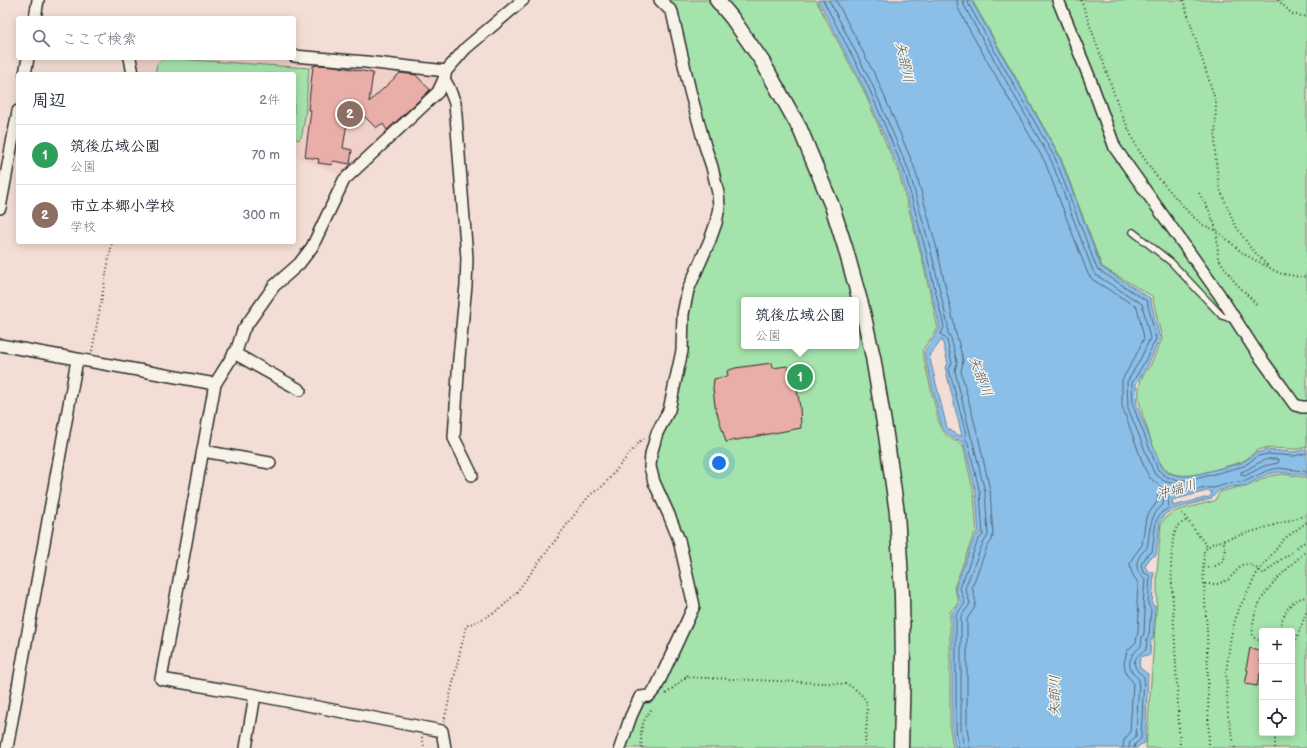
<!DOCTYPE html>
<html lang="ja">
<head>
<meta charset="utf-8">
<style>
	body { margin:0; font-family:"Balsamiq Sans","Klee One",sans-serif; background:#f6f6f7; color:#1f2937 }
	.controls { position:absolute; right:12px; bottom:12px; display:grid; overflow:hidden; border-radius:4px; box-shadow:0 2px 10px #0003 }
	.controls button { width:36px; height:36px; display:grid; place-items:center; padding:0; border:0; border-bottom:1px solid #e0e1e3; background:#fff; color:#1f2937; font:20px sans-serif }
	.you { position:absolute; left:719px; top:463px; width:14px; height:14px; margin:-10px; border:3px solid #fff; border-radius:50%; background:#1a73e8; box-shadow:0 0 0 6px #1a73e833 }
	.badge { display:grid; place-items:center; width:26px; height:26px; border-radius:50%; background:#2b2b2b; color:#fff; font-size:13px; font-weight:700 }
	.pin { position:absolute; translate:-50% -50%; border:2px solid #fff; box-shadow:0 1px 4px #0006 }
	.popup { position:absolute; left:741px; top:297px; width:118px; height:52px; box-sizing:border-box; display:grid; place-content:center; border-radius:4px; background:#fff; filter:drop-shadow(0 1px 3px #0005); font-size:13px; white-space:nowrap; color:#747a83 }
	.popup b { font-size:15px; color:#1f2937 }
	.popup::after { content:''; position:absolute; left:50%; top:100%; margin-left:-8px; border:8px solid transparent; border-top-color:#fff }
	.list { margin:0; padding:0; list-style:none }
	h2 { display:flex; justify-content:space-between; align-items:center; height:52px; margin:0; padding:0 16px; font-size:17px }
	h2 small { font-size:13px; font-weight:400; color:#747a83 }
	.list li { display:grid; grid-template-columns:26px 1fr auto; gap:12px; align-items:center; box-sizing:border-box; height:60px; padding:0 16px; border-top:1px solid #e0e1e3 }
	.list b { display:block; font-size:15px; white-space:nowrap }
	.list p { margin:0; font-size:13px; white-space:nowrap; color:#747a83 }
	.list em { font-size:13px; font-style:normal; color:#747a83 }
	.icon { flex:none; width:22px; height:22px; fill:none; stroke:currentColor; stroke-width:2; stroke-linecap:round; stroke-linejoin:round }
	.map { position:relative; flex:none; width:1307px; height:748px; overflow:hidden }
	.search { position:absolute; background:#fff; box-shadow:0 2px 10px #0003; left:16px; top:16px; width:280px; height:44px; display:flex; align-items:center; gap:10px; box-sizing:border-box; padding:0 14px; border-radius:4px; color:#747a83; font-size:15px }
	.panel { position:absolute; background:#fff; box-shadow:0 2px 10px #0003; left:16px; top:72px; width:280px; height:172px; border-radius:4px }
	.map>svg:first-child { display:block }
	.built { fill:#f0d0c8 }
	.green { fill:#a4e3ab; stroke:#68876b; fill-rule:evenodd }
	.water { fill:#8bbfe8; stroke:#65849c; fill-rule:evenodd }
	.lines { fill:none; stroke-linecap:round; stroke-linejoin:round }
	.shore { stroke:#516677; stroke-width:1 }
	.building { fill:#e9aea8; stroke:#2b2b2b }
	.service-casing { stroke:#2b2b2b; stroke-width:8 }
	.minor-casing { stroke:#2b2b2b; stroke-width:14 }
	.tertiary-casing { stroke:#2b2b2b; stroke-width:17 }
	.path { stroke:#2b2b2b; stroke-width:2; stroke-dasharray:1 3; stroke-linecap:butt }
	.service { stroke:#f7f3e8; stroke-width:5.5 }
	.minor { stroke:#f7f3e8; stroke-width:11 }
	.tertiary { stroke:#f7f3e8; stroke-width:14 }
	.labels { text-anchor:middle; stroke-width:3; stroke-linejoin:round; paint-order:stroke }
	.water-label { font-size:14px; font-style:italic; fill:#485764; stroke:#f7f3e8 }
</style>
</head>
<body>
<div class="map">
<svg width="1307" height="748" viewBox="0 0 1307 748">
	<rect width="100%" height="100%" fill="#f3ded5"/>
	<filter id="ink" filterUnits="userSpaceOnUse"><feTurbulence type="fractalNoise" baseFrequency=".025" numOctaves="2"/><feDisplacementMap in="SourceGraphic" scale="8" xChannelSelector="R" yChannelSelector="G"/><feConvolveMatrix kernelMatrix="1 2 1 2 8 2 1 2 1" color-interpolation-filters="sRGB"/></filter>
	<g filter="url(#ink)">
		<polygon class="built" points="135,58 275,58 361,65 434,75 437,82 433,89 378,139 342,176 294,156 294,74 137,74"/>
		<g class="green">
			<path d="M666,0H816L863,89L899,174L921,254L938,328L922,351L940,427L948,437L963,445L974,494L977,533L974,534L954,588L959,602L950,612V729L953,748H623L640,703L654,696L694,612L664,495L653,462L658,438L659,416L666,400L677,354L680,304L713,229L716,201ZM744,300H856V346H744Z"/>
			<path d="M972,0H1307V447C1302,448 1297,450 1292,449C1282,449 1272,447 1262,449C1253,451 1249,459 1241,462C1235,464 1227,466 1221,468C1205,472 1176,483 1163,467C1154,455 1149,433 1144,419C1137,399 1135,382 1150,366L1162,339L1152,296L1102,267L1060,156Z"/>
			<polygon points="163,59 178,59 309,68 305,116 302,135 299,140 294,138 294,74 155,74 157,64"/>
			<path d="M1282,474L1303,477L1307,480V748H1146L1157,600V572L1161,524L1166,517L1175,511L1214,501L1220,492L1238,487H1246L1269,476ZM1262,631H1292V733H1262Z"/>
		</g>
		<path class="water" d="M818,0H971L1059,156L1101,267L1150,298L1160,339L1148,365L1136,384L1137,406L1162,468L1168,473L1179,476H1190L1242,463L1256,453L1267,450L1294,452L1307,449V478L1304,475L1279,472L1268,474L1247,485L1230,487L1218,491L1211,499L1174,509L1165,514L1160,522L1156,555L1150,558L1145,566L1147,570L1154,573L1152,605L1155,606L1153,639H1151L1150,655C1141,655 1138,658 1140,668L1148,674L1145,743L1140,745L1137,748H955L952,730V613L961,602L955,589L975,536L979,534L976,493L964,443L950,436L942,428L924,352L940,328L922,253L901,174L864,88ZM942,339L948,364L945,367L962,436L957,435L947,428L929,355L932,353ZM1207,491L1212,492L1211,495L1209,497L1173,506L1172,500Z"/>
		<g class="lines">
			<g class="shore">
				<polyline points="823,0 868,86 905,173 926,252 944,327 941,334 947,340 952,363 949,369 966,434 965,438 968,443 980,493 983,535 978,540 960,588 965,603 956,615 956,729 959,748"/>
				<polyline points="829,0 872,84 909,171 931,251 948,326 948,333 951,338 957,362 955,371 971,437 973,442 985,492 988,535 986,539 983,543 965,588 970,603 968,607 961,616 961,729 964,748"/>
				<path d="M836,0L878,81L915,169L937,249L954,324L955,331L957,337L963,360L961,372L979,440L990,490L993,536L991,542L987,547L972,587C977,606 978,603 967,619V728L970,748"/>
				<polyline points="957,0 958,8 970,31 1045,162 1088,274 1093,280 1137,307 1144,338 1135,357 1122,380 1122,406 1145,469 1150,478 1162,488 1158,494 1157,502 1146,517 1142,545 1133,557 1130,563 1131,570 1133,575 1138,583 1137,604 1139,613 1138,631 1136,642 1127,651 1124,663 1126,674 1133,682 1130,733 1124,740 1123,748"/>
				<path d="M963,0L964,5L976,28L1051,160L1093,271L1096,275L1142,304L1150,338L1140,360L1127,382L1128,408L1154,473L1164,481L1179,485L1180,487C1176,491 1169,490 1164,495L1163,505C1149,515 1150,532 1147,548C1135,558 1133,569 1145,580L1143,604L1145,611L1144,633L1142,638L1141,646C1133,653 1126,660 1132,672C1134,675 1137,677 1139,679L1136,736L1130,742L1129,748"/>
				<polyline points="968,0 968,3 980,25 1055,158 1097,269 1147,301 1156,339 1144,363 1132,383 1133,406 1158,470 1167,477 1179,480 1191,480 1244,466 1258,456 1268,454 1294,456 1307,453"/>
				<path d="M1269,459H1278L1279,461L1278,463L1264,466L1245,476L1241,475V472C1251,469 1258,461 1269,459Z"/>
				<path d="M1134,748L1135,744L1141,739L1144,677C1142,674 1139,673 1137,670C1130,660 1139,654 1146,650L1147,639L1149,635L1151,610L1148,604L1150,576L1143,572L1141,565L1147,555L1152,552L1156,521L1162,512L1169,508C1169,503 1166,498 1172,495L1206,488H1214L1230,483L1246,481L1266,471L1278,468L1304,471L1307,473"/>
			</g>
		</g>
		<g class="building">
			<polygon points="315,65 335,66 373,73 369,102 400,73 416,75 430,90 387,130 383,124 382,125 381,124 376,128 365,117 350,114 350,116 348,116 343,148 352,150 350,164 333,161 332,165 318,163 319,159 305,157 311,110 308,110 313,66 315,66"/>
			<polygon points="772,363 773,368 787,366 796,384 800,407 801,428 726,442 715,406 713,388 714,379 728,376 727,371 735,368"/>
			<polygon points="1250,648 1262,651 1260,662 1262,662 1262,674 1260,673 1257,686 1245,684 1248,670 1246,669"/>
		</g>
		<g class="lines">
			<g class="service-casing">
				<polyline id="service" points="1133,232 1171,262 1222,316 1234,320"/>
			</g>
			<g class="minor-casing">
				<g id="minor">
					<polyline points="1058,0 1090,79 1115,148 1219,294 1255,350 1295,405 1302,407 1307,407"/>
					<polyline points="35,18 38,0"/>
					<polyline points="294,56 366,62 446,71"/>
					<polyline points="130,58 133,74"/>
					<polyline points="25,74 28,58"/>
					<polyline points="444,79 449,88 455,103 467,258 466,285 459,358 454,438 472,475"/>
					<polyline points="0,208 18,111"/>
					<polyline points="0,345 215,384"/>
					<polyline points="234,353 300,390"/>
					<polyline points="203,451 270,463"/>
					<polyline points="7,748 77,360"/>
					<polyline points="246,748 255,695"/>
					<polyline points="445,748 442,731 255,695 161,679 215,384 237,349 243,330 274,286 299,264 312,247 344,180 438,92 444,79 446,71 466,48 523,0"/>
					<polyline points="620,748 631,716 640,697 649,696 656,688 694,606 679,540 669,515 654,482 650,467 651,454 657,433 669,410 682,351 683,314 688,290 710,240 716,223 719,207 718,193 712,167 705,146 690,91 672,12 660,0"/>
				</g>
			</g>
			<g class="tertiary-casing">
				<polyline id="tertiary" points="717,0 732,18 762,61 800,129 832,206 845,247 862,308 873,357 886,435 897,513 902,595 903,667 901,748"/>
			</g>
			<g class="path">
				<polyline points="1081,0 1120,110 1136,146 1154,173 1189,213 1203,225 1217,231 1244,254 1279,273 1300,277 1307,276"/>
				<polyline points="1183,0 1216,102 1215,153 1219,187 1235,225 1250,247 1267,265"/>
				<polyline points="1278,0 1292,14 1307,17"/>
				<polyline points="1199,193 1209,210 1217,231 1218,258 1234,281 1258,306"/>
				<polyline points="92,351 112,242"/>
				<polyline points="1182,513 1208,548"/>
				<path d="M1203,568C1220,568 1231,559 1223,541"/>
				<path d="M1205,584H1218L1228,580L1242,565L1251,564L1264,574C1273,565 1282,559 1292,552C1297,548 1301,542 1307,542"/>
				<path d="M1278,631C1284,615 1288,599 1307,597"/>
				<path d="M1262,642L1253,637C1249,598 1282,575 1307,550"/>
				<polyline points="1292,651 1307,610"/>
				<path d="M685,677L847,684C854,688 862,694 866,701C869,709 865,738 865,748"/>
				<polyline points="666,694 689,674"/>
				<polyline points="444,722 466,626 486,617 501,608 516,593 581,506 591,494 603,486 640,441 644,439"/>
				<polyline points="422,737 424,748"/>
				<path d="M642,748C639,729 642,722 653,707"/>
				<polyline points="1180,748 1171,563 1173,539 1177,526 1187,520"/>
				<polyline points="1209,748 1207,630 1203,570 1204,551 1211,544 1307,515"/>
				<polyline points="1235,748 1228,716 1226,673 1231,636 1237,613 1257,573 1284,539 1307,522"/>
				<polyline points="1275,748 1275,733"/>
			</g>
			<use href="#service" class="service"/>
			<use href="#minor" class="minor"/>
			<use href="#tertiary" class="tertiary"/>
		</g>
	</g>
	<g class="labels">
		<g class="water-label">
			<text transform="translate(905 62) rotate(78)" y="5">矢部川</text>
			<text transform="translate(981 376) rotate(70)" y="5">矢部川</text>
			<text transform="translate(1176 489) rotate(-16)" y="5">沖端川</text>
			<text transform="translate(1054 696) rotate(-89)" y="5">矢部川</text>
		</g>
	</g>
</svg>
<div class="controls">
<button>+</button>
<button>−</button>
<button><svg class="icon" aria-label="locate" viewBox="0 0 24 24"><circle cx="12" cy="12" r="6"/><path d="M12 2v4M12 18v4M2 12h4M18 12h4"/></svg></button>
</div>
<div class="you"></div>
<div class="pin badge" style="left:800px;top:377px;background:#2e9e5b">1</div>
<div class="popup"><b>筑後広域公園</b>公園</div>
<div class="pin badge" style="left:350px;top:114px;background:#8d6e63">2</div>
<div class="search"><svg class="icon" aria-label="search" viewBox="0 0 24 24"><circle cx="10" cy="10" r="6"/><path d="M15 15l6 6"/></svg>ここで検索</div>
<section class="panel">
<h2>周辺<small>2件</small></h2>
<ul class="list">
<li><span class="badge" style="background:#2e9e5b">1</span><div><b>筑後広域公園</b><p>公園</p></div><em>70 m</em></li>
<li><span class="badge" style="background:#8d6e63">2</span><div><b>市立本郷小学校</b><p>学校</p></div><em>300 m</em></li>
</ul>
</section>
</div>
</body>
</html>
